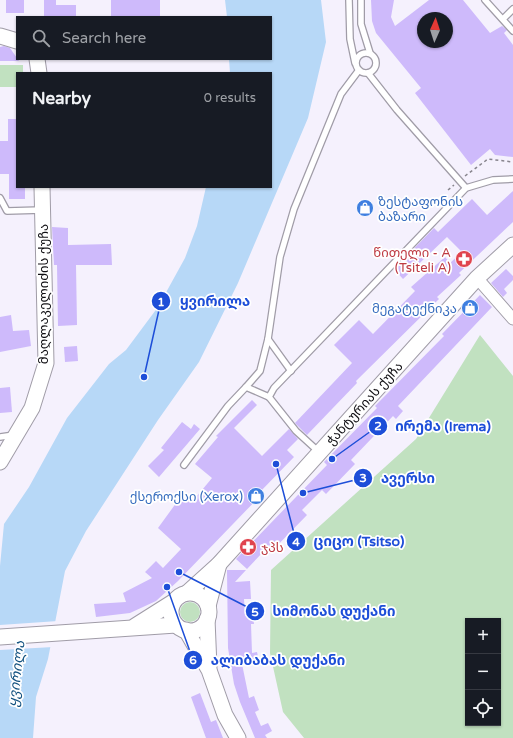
<!DOCTYPE html>
<html lang="en">
<head>
<meta charset="utf-8">
<style>
	body { margin:0; font-family:"Varela Round","Noto Sans Georgian",sans-serif; background:#242831; color:#f1f3f6 }
	.controls { position:absolute; right:12px; bottom:12px; display:grid; overflow:hidden; border-radius:0px; box-shadow:0 1px 3px #0004 }
	.controls button { width:36px; height:36px; display:grid; place-items:center; padding:0; border:0; border-bottom:1px solid #363941; background:#171b24; color:#f1f3f6; font:20px sans-serif }
	.compass { position:absolute; left:417px; top:12px; width:36px; height:36px; border-radius:50%; background:#171b24; box-shadow:0 1px 3px #0004; rotate:3deg }
	.list { margin:0; padding:0; list-style:none }
	h2 { display:flex; justify-content:space-between; align-items:center; height:52px; margin:0; padding:0 16px; font-size:17px }
	h2 small { font-size:13px; font-weight:400; color:#9ea1a6 }
	.icon { flex:none; width:22px; height:22px; fill:none; stroke:currentColor; stroke-width:2; stroke-linecap:round; stroke-linejoin:round }
	.map { position:relative; flex:none; width:513px; height:738px; overflow:hidden }
	.search { position:absolute; background:#171b24; box-shadow:0 1px 3px #0004; left:16px; top:16px; width:256px; height:44px; display:flex; align-items:center; gap:10px; box-sizing:border-box; padding:0 14px; border-radius:0px; color:#9ea1a6; font-size:15px }
	.panel { position:absolute; background:#171b24; box-shadow:0 1px 3px #0004; left:16px; top:72px; width:256px; height:116px; border-radius:0px }
	.map>svg:first-child { display:block }
	.green { fill:#c1e1c0; fill-rule:evenodd }
	.water { fill:#b7d8f7 }
	.pier { fill:#f5f1fd }
	.building { fill:#cebafb; fill-rule:evenodd }
	.lines { fill:none; stroke-linecap:round; stroke-linejoin:round }
	.lane-casing { stroke:#a09ca7; stroke-width:8 }
	.street-casing { stroke:#a09ca7; stroke-width:13 }
	.secondary-casing { stroke:#a09ca7; stroke-width:17 }
	.path { stroke:#87848d; stroke-width:1.5; stroke-dasharray:3 3; stroke-linecap:butt }
	.lane { stroke:#fff; stroke-width:5.5 }
	.street { stroke:#fff; stroke-width:11 }
	.secondary { stroke:#fff; stroke-width:15 }
	.labels { text-anchor:middle; stroke-width:3.5; stroke-linejoin:round; paint-order:stroke }
	.shop-label { font-size:13px; fill:#366cbe; stroke:#fff; text-anchor:end }
	.health-label { font-size:13px; fill:#be3a42; stroke:#fff; text-anchor:end }
	.street-label { font-size:13px; fill:#0f0e12; stroke:#fff }
	.water-label { font-size:14px; font-style:italic; fill:#135280; stroke:#fff }
	.leader { fill:none; stroke:#1d4ed8; stroke-width:1.5 }
	.callout-dot { fill:#1d4ed8; stroke:#fff; stroke-width:1.5 }
	.mark-label { font-size:12px; text-anchor:middle; font-weight:bold; fill:#fff }
	.callout-label { font-size:14px; text-anchor:middle; font-weight:bold; fill:#1d4ed8; stroke:#fff; stroke-width:3.5; stroke-linejoin:round; paint-order:stroke }
</style>
</head>
<body>
<div class="map">
<svg width="513" height="738" viewBox="0 0 513 738">
	<rect width="100%" height="100%" fill="#f5f1fd"/>
	<g class="green">
		<polygon points="0,65 23,65 23,73 17,73 17,87 0,87"/>
		<path d="M480,335L513,376V738H304L283,712L270,653L271,570L416,439ZM468,621H498V723H468Z"/>
		<circle cx="190" cy="612" r="10"/>
	</g>
	<polygon class="water" points="225,0 321,0 326,42 308,118 238,283 199,362 158,420 86,531 65,571 48,659 36,697 33,738 0,738 0,566 4,524 29,487 67,418 109,364 126,350 158,307 185,258 197,226 206,187 271,187 271,73 230,73 229,59 271,59 271,17 227,17"/>
	<polygon class="pier" points="58,621 53,647 0,650 0,625"/>
	<g class="building">
		<rect x="6" y="0" width="18" height="13"/>
		<polygon points="44,0 56,0 56,5 76,5 76,17 44,17"/>
		<rect x="111" y="0" width="49" height="17"/>
		<path d="M371,0H394L391,17L395,26L429,0H463L490,33L502,26L507,30L504,33L513,45V157L495,155L490,149L471,165L415,93L421,88L376,33L372,21ZM423,18H447V42H423Z"/>
		<polygon points="4,46 10,48 19,61 0,61 0,47"/>
		<polygon points="8,119 17,119 17,187 25,187 25,199 9,199 9,174 0,174 0,141 8,141"/>
		<polygon points="513,191 513,222 459,273 461,275 437,297 439,299 356,381 357,383 307,435 295,423 352,363 334,345 359,320 373,334 415,291 411,287 445,257 450,263 462,252 447,237 403,279 394,269 434,228 438,232 472,199 487,215"/>
		<polygon points="52,227 68,228 68,245 111,244 112,265 76,265 77,325 58,326 57,265 54,265"/>
		<polygon points="506,269 513,276 513,280 504,289 507,293 503,297 491,283"/>
		<polygon points="480,295 492,307 398,406 403,411 396,419 393,416 351,460 355,464 326,494 322,490 302,510 307,515 268,555 264,551 247,569 236,559 327,465 324,462 377,408 375,406 444,336 442,334"/>
		<polygon points="11,315 13,331 29,330 31,346 0,352 0,317"/>
		<polygon points="77,346 78,361 65,362 64,347"/>
		<polygon points="10,387 12,412 0,413 0,388"/>
		<polygon points="252,400 257,405 234,428 262,456 289,429 298,439 287,450 294,457 258,494 260,496 178,581 156,601 130,613 96,617 94,604 126,602 123,593 152,578 145,572 156,561 163,568 181,549 158,528 182,495 192,502 212,478 195,464 218,437 216,436"/>
		<polygon points="182,422 191,429 194,424 200,429 159,477 148,466 164,450 161,448"/>
		<polygon points="227,570 246,570 235,582 250,581 251,599 244,599 245,616 253,616 254,624 251,624 252,653 257,652 259,661 242,664 249,698 254,696 259,710 255,712 261,726 268,723 272,731 265,735 267,738 255,738 240,702 234,684 228,648"/>
		<polygon points="200,693 211,722 216,720 223,738 206,738 191,697"/>
	</g>
	<g class="lines">
		<g class="lane-casing">
			<g id="lane">
				<polyline points="349,0 350,39 355,63"/>
				<polyline points="361,0 361,24 370,53"/>
				<polyline points="485,0 513,31"/>
				<polyline points="503,19 513,9"/>
				<circle cx="366" cy="63" r="10"/>
				<polyline points="368,73 397,110 466,188"/>
				<polyline points="0,198 7,211 42,210"/>
				<polyline points="291,371 268,339 280,257 294,209 341,94 359,70"/>
				<polyline points="246,387 260,371 268,339"/>
				<polyline points="0,437 14,435"/>
				<polyline points="319,452 296,431 269,397 274,388 466,188 493,180 513,179"/>
				<polyline points="184,465 228,406 246,387 269,397"/>
			</g>
		</g>
		<g class="street-casing">
			<polyline id="street" points="477,278 513,319"/>
		</g>
		<g class="secondary-casing">
			<g id="secondary">
				<polyline points="0,36 17,41"/>
				<polyline points="37,59 39,73"/>
				<polyline points="0,462 32,408 46,363 42,187"/>
				<polyline points="188,592 219,564 477,278 513,245"/>
				<circle cx="190" cy="612" r="19"/>
				<polyline points="208,606 219,564"/>
				<polyline points="207,619 209,667"/>
				<polyline points="135,626 173,602"/>
				<polyline points="186,630 209,670 225,715 238,738"/>
				<polyline points="0,637 176,625"/>
			</g>
		</g>
		<g class="path">
			<polyline points="465,176 488,159 513,162"/>
			<polyline points="448,190 454,185"/>
		</g>
		<use href="#lane" class="lane"/>
		<use href="#street" class="street"/>
		<use href="#secondary" class="secondary"/>
	</g>
	<defs>
		<g id="shop-disc" transform="scale(0.9)"><circle r="9.5" fill="#3f7fe0" stroke="#fff"/><path d="M-5-2.5h2.3a2.7 3.5 0 0 1 5.4 0H5L5.5 6h-11ZM-1.5-2.5h3a1.5 2.3 0 0 0-3 0Z" fill="#fff"/></g>
		<g id="pharmacy-disc" transform="scale(0.9)"><circle r="9.5" fill="#e0444e" stroke="#fff"/><path d="M-2-6h4v4h4v4h-4v4h-4v-4h-4v-4h4Z" fill="#fff"/></g>
	</defs>
	<g fill-rule="evenodd">
		<use href="#shop-disc" x="365" y="208"/>
		<use href="#pharmacy-disc" x="464" y="259"/>
		<use href="#shop-disc" x="470" y="308"/>
		<use href="#shop-disc" x="256" y="496"/>
		<use href="#pharmacy-disc" x="248" y="547"/>
	</g>
	<g class="labels">
		<g class="shop-label">
			<text x="378" y="206" text-anchor="start">ზესტაფონის<tspan x="378" dy="15">ბაზარი</tspan></text>
			<text x="457" y="313">მეგატექნიკა</text>
			<text x="243" y="501">ქსეროქსი (Xerox)</text>
		</g>
		<g class="health-label">
			<text x="451" y="257">წითელი - A<tspan x="451" dy="15">(Tsiteli A)</tspan></text>
			<text x="261" y="552" text-anchor="start">ჯპს</text>
		</g>
		<g class="street-label">
			<text transform="translate(43 294) rotate(-90)" y="5">მაღლაკელიძის ქუჩა</text>
			<text transform="translate(364 403) rotate(-48)" y="5">ჭანტურიას ქუჩა</text>
		</g>
		<g class="water-label">
			<text transform="translate(16 674) rotate(-84)" y="5">ყვირილა</text>
		</g>
	</g>
	<path class="leader" d="M144 377L161 301M332 459L378 426M303 493L363 478M276 464L296 541M179 572L255 611M167 587L193 660"/>
	<g class="callout-dot">
		<circle cx="144" cy="377" r="4"/>
		<circle cx="332" cy="459" r="4"/>
		<circle cx="303" cy="493" r="4"/>
		<circle cx="276" cy="464" r="4"/>
		<circle cx="179" cy="572" r="4"/>
		<circle cx="167" cy="587" r="4"/>
		<circle cx="161" cy="301" r="10"/>
		<circle cx="378" cy="426" r="10"/>
		<circle cx="363" cy="478" r="10"/>
		<circle cx="296" cy="541" r="10"/>
		<circle cx="255" cy="611" r="10"/>
		<circle cx="193" cy="660" r="10"/>
	</g>
	<g class="mark-label">
		<text x="161" y="306">1</text>
		<text x="378" y="430">2</text>
		<text x="363" y="482">3</text>
		<text x="296" y="546">4</text>
		<text x="255" y="616">5</text>
		<text x="193" y="664">6</text>
	</g>
	<g class="callout-label">
		<text x="215" y="306">ყვირილა</text>
		<text x="443" y="431">ირემა (Irema)</text>
		<text x="408" y="483">ავერსი</text>
		<text x="359" y="546">ციცო (Tsitso)</text>
		<text x="334" y="616">სიმონას დუქანი</text>
		<text x="278" y="665">ალიბაბას დუქანი</text>
	</g>
</svg>
<div class="controls">
<button>+</button>
<button>−</button>
<button><svg class="icon" aria-label="locate" viewBox="0 0 24 24"><circle cx="12" cy="12" r="6"/><path d="M12 2v4M12 18v4M2 12h4M18 12h4"/></svg></button>
</div>
<svg class="compass" viewBox="-18 -18 36 36"><path d="M0-13l5 13h-10z" fill="#e53935"/><path d="M0 13l5-13h-10z" fill="#9ea1a6"/></svg>
<div class="search"><svg class="icon" aria-label="search" viewBox="0 0 24 24"><circle cx="10" cy="10" r="6"/><path d="M15 15l6 6"/></svg>Search here</div>
<section class="panel">
<h2>Nearby<small>0 results</small></h2>
<ul class="list">
</ul>
</section>
</div>
</body>
</html>
